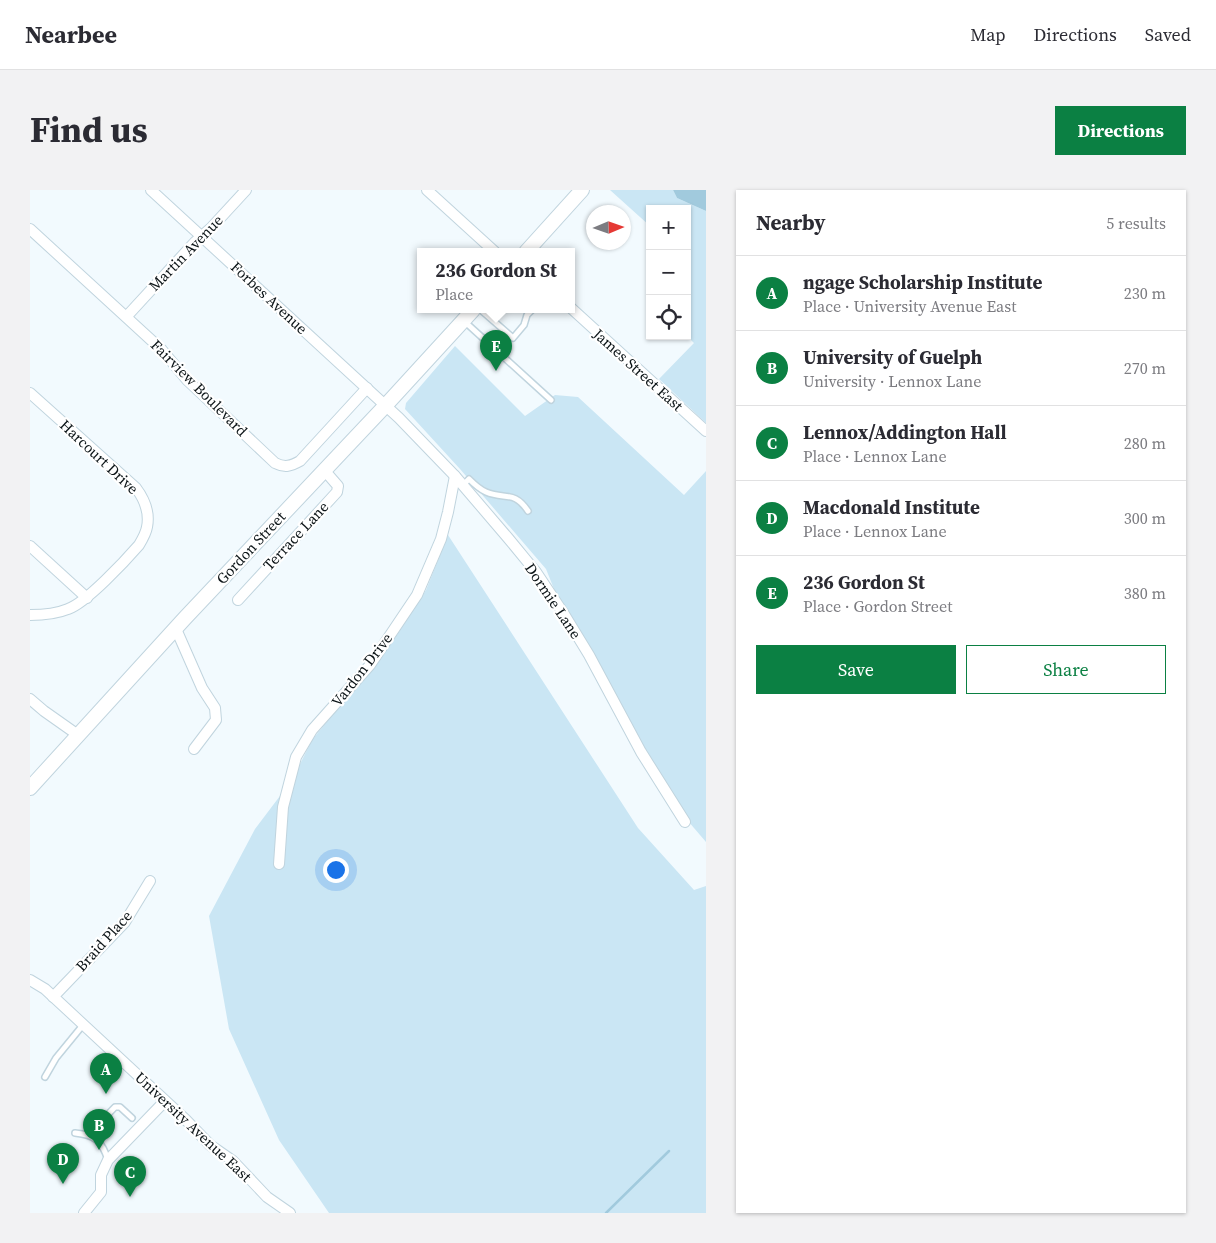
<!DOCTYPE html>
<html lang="en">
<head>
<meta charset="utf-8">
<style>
	body { margin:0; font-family:"Source Serif 4",serif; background:#f2f2f3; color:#2b2b33 }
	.controls { position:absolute; right:15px; top:15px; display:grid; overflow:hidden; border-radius:0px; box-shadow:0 1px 4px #0004 }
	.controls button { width:45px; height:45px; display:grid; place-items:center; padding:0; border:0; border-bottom:1px solid #e1e1e2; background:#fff; color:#2b2b33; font:25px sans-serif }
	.compass { position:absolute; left:556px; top:15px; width:45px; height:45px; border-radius:50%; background:#fff; box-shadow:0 1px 4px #0004; rotate:88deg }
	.you { position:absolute; left:305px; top:679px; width:18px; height:18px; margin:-12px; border:4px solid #fff; border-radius:50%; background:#1a73e8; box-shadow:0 0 0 8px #1a73e833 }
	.badge { display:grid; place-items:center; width:32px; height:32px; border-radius:50%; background:#0b8043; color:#fff; font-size:16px; font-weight:700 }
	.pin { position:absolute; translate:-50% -41px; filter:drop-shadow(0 1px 2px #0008) }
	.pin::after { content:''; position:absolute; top:26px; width:18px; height:15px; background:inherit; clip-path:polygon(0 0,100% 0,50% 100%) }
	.popup { position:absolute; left:387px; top:58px; width:158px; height:65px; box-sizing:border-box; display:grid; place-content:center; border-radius:0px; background:#fff; filter:drop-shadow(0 1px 4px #0005); font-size:16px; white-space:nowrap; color:#7c7c81 }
	.popup b { font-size:19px; color:#2b2b33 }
	.popup::after { content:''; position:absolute; left:50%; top:100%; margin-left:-10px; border:10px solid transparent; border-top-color:#fff }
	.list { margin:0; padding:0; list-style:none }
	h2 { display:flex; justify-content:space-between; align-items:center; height:65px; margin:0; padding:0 20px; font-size:21px }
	h2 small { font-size:16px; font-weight:400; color:#7c7c81 }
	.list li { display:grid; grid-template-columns:32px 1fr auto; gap:15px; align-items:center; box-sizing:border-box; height:75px; padding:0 20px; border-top:1px solid #e1e1e2 }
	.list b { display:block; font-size:19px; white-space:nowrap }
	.list p { margin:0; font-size:16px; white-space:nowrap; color:#7c7c81 }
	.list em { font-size:16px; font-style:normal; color:#7c7c81 }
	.actions { display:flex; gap:10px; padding:15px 20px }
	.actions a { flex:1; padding:11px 0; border:1px solid #0b8043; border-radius:0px; text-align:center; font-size:18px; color:#0b8043 }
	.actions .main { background:#0b8043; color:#fff }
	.icon { flex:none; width:28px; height:28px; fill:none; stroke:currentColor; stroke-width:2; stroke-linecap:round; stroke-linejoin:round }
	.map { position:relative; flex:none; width:676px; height:1023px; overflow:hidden; border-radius:0px }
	header { display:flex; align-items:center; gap:30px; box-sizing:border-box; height:70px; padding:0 25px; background:#fff; border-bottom:1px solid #e1e1e2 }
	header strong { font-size:24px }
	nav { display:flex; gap:28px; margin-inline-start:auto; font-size:18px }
	.intro { display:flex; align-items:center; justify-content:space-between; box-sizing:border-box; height:120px; padding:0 30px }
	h1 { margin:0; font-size:35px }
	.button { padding:12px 22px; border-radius:0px; background:#0b8043; color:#fff; font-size:18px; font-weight:700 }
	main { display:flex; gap:30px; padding:0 30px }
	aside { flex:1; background:#fff; border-radius:0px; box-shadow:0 1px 4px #0004 }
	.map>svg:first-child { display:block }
	.green { fill:#cae6f4 }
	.water { fill:#a1cadd }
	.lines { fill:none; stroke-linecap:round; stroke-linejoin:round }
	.stream { stroke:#a1cadd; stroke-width:2.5 }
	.service-casing { stroke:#c0d4de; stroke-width:8 }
	.minor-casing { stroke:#c0d4de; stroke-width:12 }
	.secondary-casing { stroke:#c0d4de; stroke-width:16 }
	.service { stroke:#fff; stroke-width:5 }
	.minor { stroke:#fff; stroke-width:10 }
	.secondary { stroke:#fff; stroke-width:14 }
	.labels { text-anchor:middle; stroke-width:4.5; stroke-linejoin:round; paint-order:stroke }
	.street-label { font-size:15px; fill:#0c1417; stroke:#fff }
</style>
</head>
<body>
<header>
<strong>Nearbee</strong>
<nav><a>Map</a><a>Directions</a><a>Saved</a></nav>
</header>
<div class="intro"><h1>Find us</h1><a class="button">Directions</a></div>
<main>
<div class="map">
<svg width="676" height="1023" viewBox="0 0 676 1023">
	<rect width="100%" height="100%" fill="#f2fafe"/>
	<g class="green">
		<polygon points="580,0 643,0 647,8 676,21 676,233 629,189 664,153 657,146 657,19 620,19 620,36"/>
		<polygon points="425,156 495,226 525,205 548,207 654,305 676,281 676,652 658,631 534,424 516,379 430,279 375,219 376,213"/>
		<polygon points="418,345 608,638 664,700 676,696 676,1023 299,1023 249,950 199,839 179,726 225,639 262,590 282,550 363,451 396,400"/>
	</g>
	<polygon class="water" points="643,0 676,0 676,21 647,8"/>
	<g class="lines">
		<polyline class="stream" points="576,1023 639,961"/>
		<g class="service-casing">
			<g id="service">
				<polyline points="451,120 483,148 494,135 497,125 502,120"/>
				<polyline points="434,131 521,210"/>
				<path d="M433,295L439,289C444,294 449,299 456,302C475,310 484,300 498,321"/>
				<polyline points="15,887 26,868 53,835"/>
				<path d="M45,943C65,945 72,951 78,970"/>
				<polyline points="58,945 85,917 90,917 102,928"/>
			</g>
		</g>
		<g class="minor-casing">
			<g id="minor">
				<polyline points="121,0 369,228 425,286 478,348 506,382 534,424 559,465 611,562 655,632"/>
				<polyline points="397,0 465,62"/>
				<path d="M0,39L132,160L157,190L245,273C255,278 261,276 270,271L337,198"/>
				<polyline points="541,118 676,241"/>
				<polyline points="97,126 165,52 181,38 216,0"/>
				<path d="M0,203L106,298C115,310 120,322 117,337C116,343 112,350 109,355C96,370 56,413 38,419C26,424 13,425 0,425"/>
				<polyline points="0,356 57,408"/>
				<polyline points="208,410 307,302 308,296 295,281"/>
				<polyline points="146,439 172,498 185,518 186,530 164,559"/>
				<polyline points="0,509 14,521 48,545"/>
				<polyline points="249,674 253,617 266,567 282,540 340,475 387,405 411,349 418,322 425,286"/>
				<polyline points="0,790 15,799 156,930 180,955 203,971 237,1007 260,1023"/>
				<polyline points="23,807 95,732 120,691"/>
				<polyline points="54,1023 71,1002 71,985 78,970 135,911"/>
			</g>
		</g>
		<g class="secondary-casing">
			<g id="secondary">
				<polyline points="496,62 552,0"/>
				<polyline points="0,598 155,428 356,215 443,120"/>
			</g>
		</g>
		<use href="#service" class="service"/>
		<use href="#minor" class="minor"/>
		<use href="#secondary" class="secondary"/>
	</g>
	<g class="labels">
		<g class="street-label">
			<text transform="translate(156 63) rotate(-46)" y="5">Martin Avenue</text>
			<text transform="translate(239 108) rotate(43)" y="5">Forbes Avenue</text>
			<text transform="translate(608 180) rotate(42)" y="5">James Street East</text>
			<text transform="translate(169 198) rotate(45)" y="5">Fairview Boulevard</text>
			<text transform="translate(69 267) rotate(43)" y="5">Harcourt Drive</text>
			<text transform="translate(266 346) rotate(-47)" y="5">Terrace Lane</text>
			<text transform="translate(221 358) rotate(-47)" y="5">Gordon Street</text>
			<text transform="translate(523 411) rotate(56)" y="5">Dormie Lane</text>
			<text transform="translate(332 480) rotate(-52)" y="5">Vardon Drive</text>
			<text transform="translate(74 751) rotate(-48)" y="5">Braid Place</text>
			<text transform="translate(163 937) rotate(43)" y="5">University Avenue East</text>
		</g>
	</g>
</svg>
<div class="controls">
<button>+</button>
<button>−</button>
<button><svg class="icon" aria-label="locate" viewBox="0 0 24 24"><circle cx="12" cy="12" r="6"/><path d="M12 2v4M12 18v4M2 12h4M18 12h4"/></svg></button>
</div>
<svg class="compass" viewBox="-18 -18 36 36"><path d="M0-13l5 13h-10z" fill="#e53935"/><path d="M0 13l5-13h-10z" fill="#7c7c81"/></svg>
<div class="you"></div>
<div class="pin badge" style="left:76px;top:904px">A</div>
<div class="pin badge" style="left:69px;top:960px">B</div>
<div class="pin badge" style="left:100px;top:1007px">C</div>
<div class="pin badge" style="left:33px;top:994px">D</div>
<div class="pin badge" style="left:466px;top:181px">E</div>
<div class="popup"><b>236 Gordon St</b>Place</div>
</div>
<aside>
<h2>Nearby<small>5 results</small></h2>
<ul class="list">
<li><span class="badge">A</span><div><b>ngage Scholarship Institute</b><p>Place · University Avenue East</p></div><em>230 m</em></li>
<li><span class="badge">B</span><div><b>University of Guelph</b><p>University · Lennox Lane</p></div><em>270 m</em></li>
<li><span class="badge">C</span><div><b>Lennox/Addington Hall</b><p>Place · Lennox Lane</p></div><em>280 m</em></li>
<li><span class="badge">D</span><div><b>Macdonald Institute</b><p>Place · Lennox Lane</p></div><em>300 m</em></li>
<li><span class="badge">E</span><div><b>236 Gordon St</b><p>Place · Gordon Street</p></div><em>380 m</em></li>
</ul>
<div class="actions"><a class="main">Save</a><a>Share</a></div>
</aside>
</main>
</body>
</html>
